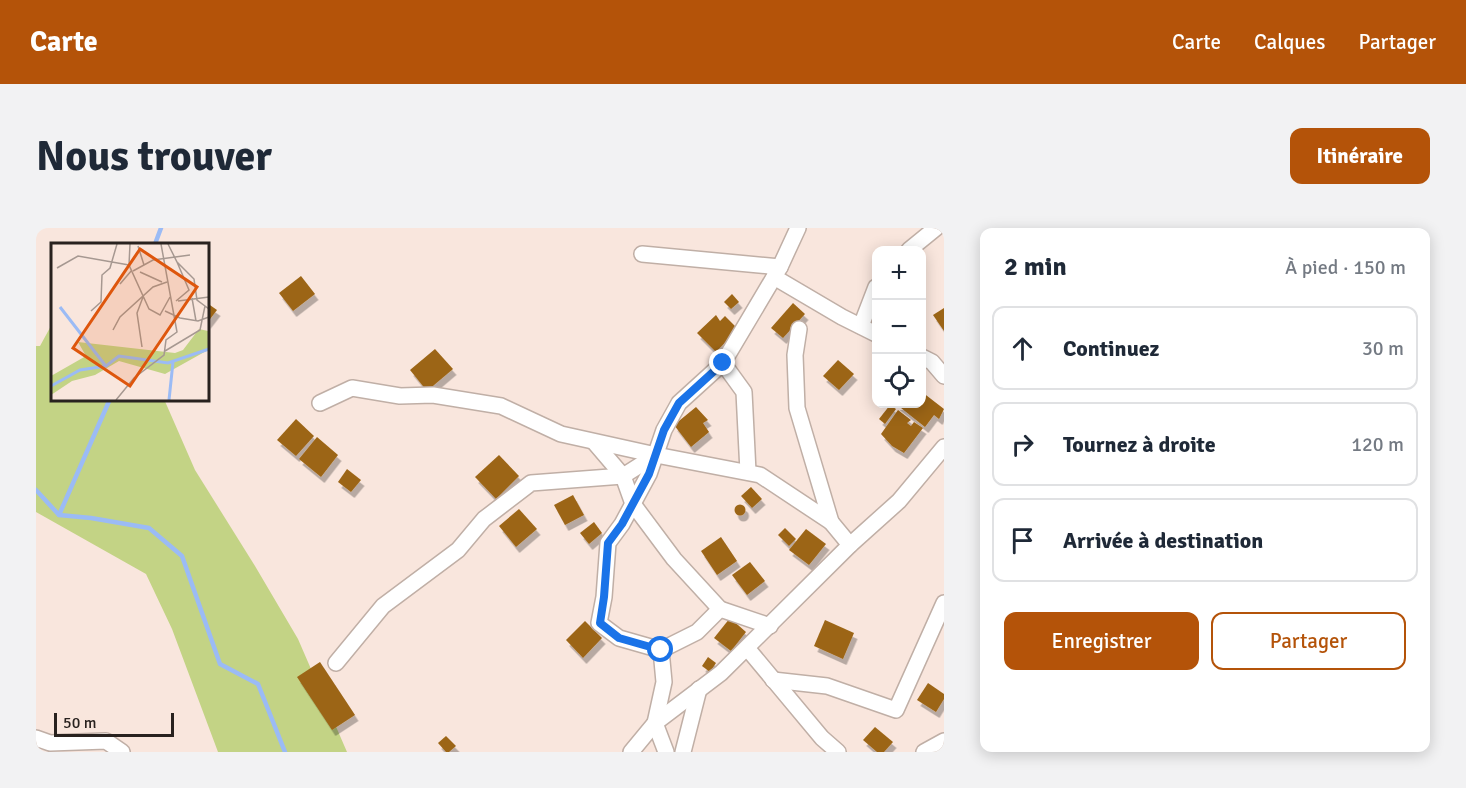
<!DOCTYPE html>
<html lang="fr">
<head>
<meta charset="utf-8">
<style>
	body { margin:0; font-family:Signika,sans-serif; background:#f2f2f3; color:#1f2937 }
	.controls { position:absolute; right:18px; top:18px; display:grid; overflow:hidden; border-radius:12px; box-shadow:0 3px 15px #0003 }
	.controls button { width:54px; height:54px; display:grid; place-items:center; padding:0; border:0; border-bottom:2px solid #e0e1e3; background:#fff; color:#1f2937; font:30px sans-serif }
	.scale { position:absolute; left:18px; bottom:15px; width:120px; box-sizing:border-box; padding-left:6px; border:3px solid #29221f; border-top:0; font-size:16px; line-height:21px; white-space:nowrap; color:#29221f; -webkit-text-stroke:4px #f9e6dd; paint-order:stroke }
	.stop { position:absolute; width:18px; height:18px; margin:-14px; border:4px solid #1a73e8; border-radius:50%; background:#fff }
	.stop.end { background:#1a73e8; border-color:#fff; box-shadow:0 2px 6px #0008 }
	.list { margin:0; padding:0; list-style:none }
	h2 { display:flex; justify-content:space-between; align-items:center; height:78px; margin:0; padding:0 24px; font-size:26px }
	h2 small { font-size:20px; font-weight:400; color:#747a83 }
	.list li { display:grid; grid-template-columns:39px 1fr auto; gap:18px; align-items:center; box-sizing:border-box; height:84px; margin:0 12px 12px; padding:0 12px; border:2px solid #e0e1e3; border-radius:12px }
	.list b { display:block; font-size:22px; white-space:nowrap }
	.list em { font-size:20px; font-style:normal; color:#747a83 }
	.actions { display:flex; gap:12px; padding:18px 24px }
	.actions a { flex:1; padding:14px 0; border:2px solid #b45309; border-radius:12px; text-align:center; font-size:21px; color:#b45309 }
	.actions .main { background:#b45309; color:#fff }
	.icon { flex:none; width:33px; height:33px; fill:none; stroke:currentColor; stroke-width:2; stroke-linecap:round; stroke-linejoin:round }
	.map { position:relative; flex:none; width:908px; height:524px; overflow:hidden; border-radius:12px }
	header { display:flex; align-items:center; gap:36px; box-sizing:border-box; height:84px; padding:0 30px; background:#b45309; color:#fff }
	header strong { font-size:28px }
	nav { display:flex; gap:33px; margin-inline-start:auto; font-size:21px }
	.intro { display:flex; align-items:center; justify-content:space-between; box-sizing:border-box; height:144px; padding:0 36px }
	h1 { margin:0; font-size:42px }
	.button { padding:15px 27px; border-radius:12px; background:#b45309; color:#fff; font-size:21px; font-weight:700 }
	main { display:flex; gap:36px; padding:0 36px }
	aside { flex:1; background:#fff; border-radius:12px; box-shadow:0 3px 15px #0003 }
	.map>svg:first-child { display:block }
	.green { fill:#c3d385 }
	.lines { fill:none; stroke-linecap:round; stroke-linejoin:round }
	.stream { stroke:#9bbbf5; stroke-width:4.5 }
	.building { fill:#9c6515; filter:url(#shadow) }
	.street-casing { stroke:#c0afa6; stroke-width:18 }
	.street { stroke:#fff; stroke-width:15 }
	.route { stroke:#1a73e8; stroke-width:8 }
	.inset-river { fill:none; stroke:#9bbbf5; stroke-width:3 }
	.inset-road { fill:none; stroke:#a69891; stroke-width:1.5 }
	.view { fill:#de560d; fill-opacity:0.15; stroke:#de560d; stroke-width:3 }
	.inset-edge { fill:none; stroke:#29221f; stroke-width:3 }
</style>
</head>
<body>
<header>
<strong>Carte</strong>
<nav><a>Carte</a><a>Calques</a><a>Partager</a></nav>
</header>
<div class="intro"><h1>Nous trouver</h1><a class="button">Itinéraire</a></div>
<main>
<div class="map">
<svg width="908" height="524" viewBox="0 0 908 524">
	<defs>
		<filter id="shadow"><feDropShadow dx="3.5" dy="6" stdDeviation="0" flood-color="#0004"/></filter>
	</defs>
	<rect width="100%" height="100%" fill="#f9e6dd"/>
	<polygon class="green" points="16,96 16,171 128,171 159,242 219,338 262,411 311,524 182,524 136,401 110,346 0,284 0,118 4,118"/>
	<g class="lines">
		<g class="stream">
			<polyline points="119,16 125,0"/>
			<polyline points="0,262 23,287 55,290 113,300 146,328 184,436 222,456 249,524"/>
			<polyline points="23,287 74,171"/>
		</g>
	</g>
	<g class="building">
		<polygon points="265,48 279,66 257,83 243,65"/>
		<polygon points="696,66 703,74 695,81 688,74"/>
		<polygon points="171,75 181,82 171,95"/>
		<polygon points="757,75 769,86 747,110 735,100"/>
		<polygon points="908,80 908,103 897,87"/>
		<polygon points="680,87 684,93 689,88 702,101 680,124 661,105"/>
		<polygon points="399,121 417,141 391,163 374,142"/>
		<polygon points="802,132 818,146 803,162 787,148"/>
		<polygon points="886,164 908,181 903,191 898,187 889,199 860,176 886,176"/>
		<polygon points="854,177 860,181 849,196 843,191"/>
		<polygon points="660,179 672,192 667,195 673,204 655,219 638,197"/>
		<polygon points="862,182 875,192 871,195 875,198 878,194 887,200 868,225 856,218 845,206"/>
		<polygon points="260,191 278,208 260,228 241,212"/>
		<polygon points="281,209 302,227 285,249 263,231"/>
		<polygon points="463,227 483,248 460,271 439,249"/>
		<polygon points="311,241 325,252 315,264 302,254"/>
		<polygon points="715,259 726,271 716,280 705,268"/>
		<polygon points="537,267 548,287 529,297 518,277"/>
		<circle cx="704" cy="282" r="5.5"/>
		<polygon points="483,281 501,301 480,319 463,298"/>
		<polygon points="558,294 566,305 553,316 544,305"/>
		<polygon points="749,300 760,311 753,318 742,307"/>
		<polygon points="770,301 790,316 773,337 753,322"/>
		<polygon points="685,309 701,333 681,347 665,323"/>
		<polygon points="714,334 729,353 711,367 696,347"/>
		<polygon points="694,390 710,404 695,423 678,410"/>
		<polygon points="789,392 818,405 807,431 778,418"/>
		<polygon points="549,393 566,410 547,430 530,412"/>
		<polygon points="672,429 680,435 674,444 666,438"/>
		<polygon points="284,434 319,487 296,502 261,449"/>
		<polygon points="892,455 908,466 908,471 900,484 881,472"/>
		<polygon points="839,499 857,514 848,524 841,524 827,512"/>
		<polygon points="410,508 420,518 413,524 410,524 402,515"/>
	</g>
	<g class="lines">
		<g class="street-casing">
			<g id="street">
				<polyline points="873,22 900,0"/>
				<polyline points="606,26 744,39"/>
				<polyline points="738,49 806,89 840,106"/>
				<polyline points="825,98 840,59"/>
				<polyline points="763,101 759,127 761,180 795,294"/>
				<polyline points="886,129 896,134 908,148"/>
				<polyline points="687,135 708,164 712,244"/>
				<polyline points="284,175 316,160 364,168 397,167 465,178 525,206 620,227 724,247 795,294 814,317"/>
				<polyline points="558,214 587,248 597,276 638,331 684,381"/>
				<polyline points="734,398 684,381 661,404 625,422 583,410 563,395 568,369 572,315 586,296 613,246 628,202 643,175 687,135 744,39 762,0"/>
				<polyline points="711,420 786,510 802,524"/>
				<polyline points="625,422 628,454 619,495 630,524"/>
				<polyline points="300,435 347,378 422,322 448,291 495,255 587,248 620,227"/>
				<polyline points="737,452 791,458 860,482 908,375"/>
				<polyline points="0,510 14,515 70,513 86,524"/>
				<polyline points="595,524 619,495 685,445 814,317 863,273 908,219"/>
				<polyline points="647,524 663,461"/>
				<polyline points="888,524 908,513"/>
			</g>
		</g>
		<use href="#street" class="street"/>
	</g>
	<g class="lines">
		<polyline class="route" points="625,422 583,410 564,395 568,369 572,315 586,296 613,246 628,202 643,175 687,135"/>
	</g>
	<g transform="translate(15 15)">
		<rect width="158" height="158" fill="#f9e6dd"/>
		<path d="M148,86L157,88V107L114,131L68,118L44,132L21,138L0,152V133L35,113L27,99L124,110L132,107Z" fill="#c3d385"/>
		<path class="inset-river" d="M9,64L54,122M0,143L29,127L55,123L68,113L117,120L158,106M118,157L122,119"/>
		<path class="inset-road" d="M79,1L78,22L98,66L109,72L119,54M117,1L126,19L143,36L146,57L158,66M87,3L93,22M6,25L27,13L78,22M82,28L102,17L139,12M89,29L111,39M69,41L81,27M141,55L145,78M125,58L138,47L126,19M127,58L158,54M40,68L50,59L51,32L59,25L66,1M114,68L129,75L147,78L158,74M62,87L69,74L102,44L116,39M91,104L86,70L92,54M114,108L149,87L154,63M65,157L83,135L113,112L115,97L126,89L110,1"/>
		<path class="view" d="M89,6L146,44L79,143L22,105Z"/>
		<rect width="158" height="158" class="inset-edge"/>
	</g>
</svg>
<div class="controls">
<button>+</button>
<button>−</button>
<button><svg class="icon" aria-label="locate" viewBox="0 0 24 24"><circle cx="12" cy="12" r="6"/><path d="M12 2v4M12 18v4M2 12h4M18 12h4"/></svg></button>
</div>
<div class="scale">50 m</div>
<div class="stop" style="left:625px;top:422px"></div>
<div class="stop end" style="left:687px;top:135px"></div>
</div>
<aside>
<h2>2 min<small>À pied · 150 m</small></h2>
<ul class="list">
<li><svg class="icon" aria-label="ahead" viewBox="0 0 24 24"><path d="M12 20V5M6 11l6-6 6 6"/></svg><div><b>Continuez</b></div><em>30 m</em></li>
<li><svg class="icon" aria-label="right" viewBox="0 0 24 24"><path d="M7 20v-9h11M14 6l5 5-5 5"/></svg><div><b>Tournez à droite</b></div><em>120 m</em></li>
<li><svg class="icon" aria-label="arrive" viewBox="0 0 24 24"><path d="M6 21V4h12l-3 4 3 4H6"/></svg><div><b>Arrivée à destination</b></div></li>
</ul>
<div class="actions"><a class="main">Enregistrer</a><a>Partager</a></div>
</aside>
</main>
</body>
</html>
